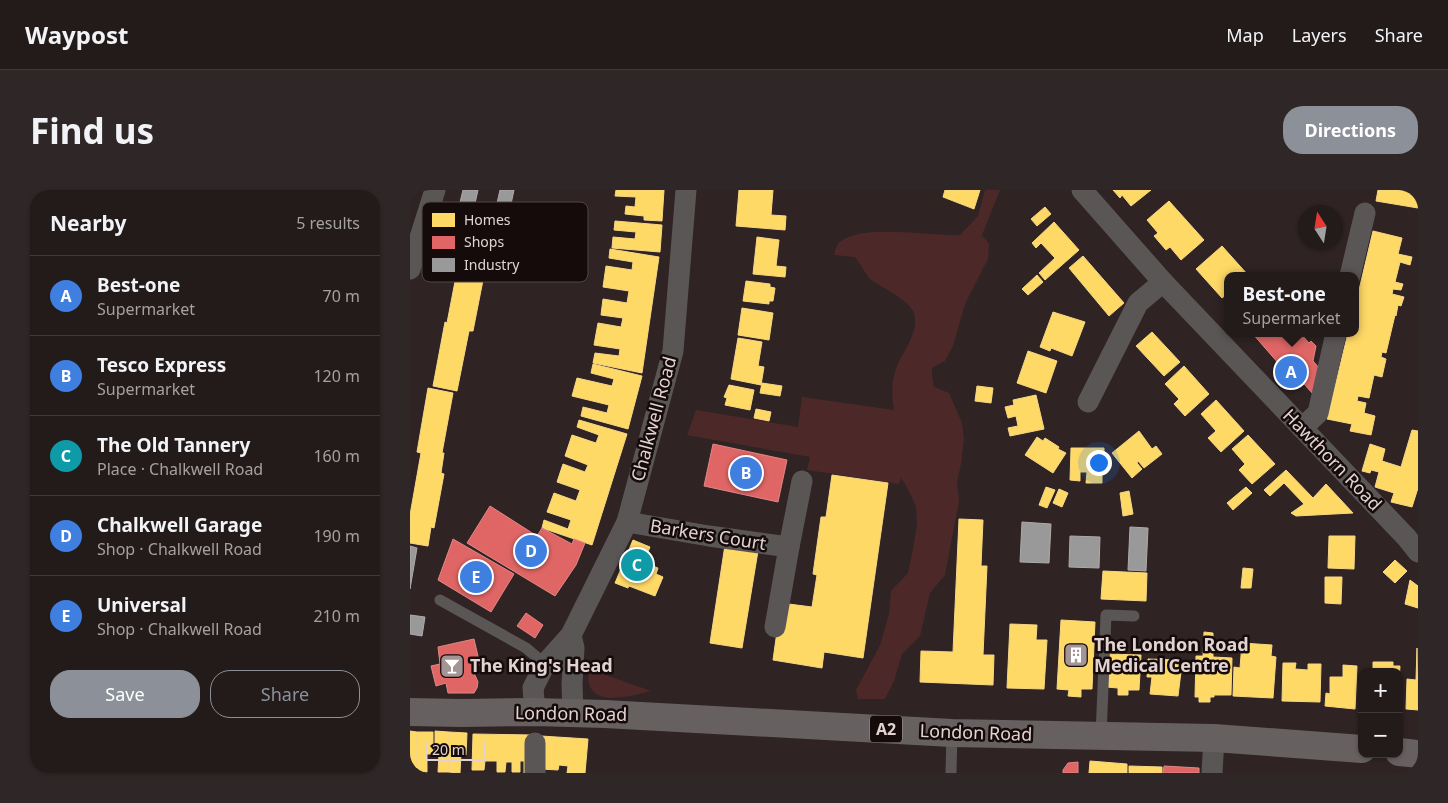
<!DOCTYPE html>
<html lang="en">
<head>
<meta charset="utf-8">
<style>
	body { margin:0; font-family:"Noto Sans",sans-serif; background:#2f2727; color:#f1f3f6 }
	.controls { position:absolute; right:15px; bottom:15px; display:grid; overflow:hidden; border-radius:10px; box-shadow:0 1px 4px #0004 }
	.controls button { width:45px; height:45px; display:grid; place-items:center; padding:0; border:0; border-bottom:1px solid #403839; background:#231a1a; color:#f1f3f6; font:25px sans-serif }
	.compass { position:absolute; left:888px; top:15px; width:45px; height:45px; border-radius:50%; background:#231a1a; box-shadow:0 1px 4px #0004; rotate:348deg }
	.scale { position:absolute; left:15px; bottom:12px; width:60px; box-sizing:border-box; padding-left:5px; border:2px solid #e2d3d2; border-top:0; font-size:14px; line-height:18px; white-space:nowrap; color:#e2d3d2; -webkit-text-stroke:4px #150b0b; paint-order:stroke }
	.you { position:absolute; left:688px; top:272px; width:18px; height:18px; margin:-12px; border:4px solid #fff; border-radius:50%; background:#1a73e8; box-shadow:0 0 0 8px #1a73e833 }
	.badge { display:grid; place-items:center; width:32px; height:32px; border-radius:50%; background:#8c9099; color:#fff; font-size:16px; font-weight:700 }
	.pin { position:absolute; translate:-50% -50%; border:2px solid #fff; box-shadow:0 1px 5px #0006 }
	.popup { position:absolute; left:814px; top:82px; width:135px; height:65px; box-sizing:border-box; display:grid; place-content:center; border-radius:10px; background:#231a1a; filter:drop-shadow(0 1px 4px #0005); font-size:16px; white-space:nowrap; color:#a3a1a2 }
	.popup b { font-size:19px; color:#f1f3f6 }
	.popup::after { content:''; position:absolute; left:50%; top:100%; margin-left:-10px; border:10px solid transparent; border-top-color:#231a1a }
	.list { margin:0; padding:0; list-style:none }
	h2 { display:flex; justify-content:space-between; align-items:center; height:65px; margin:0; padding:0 20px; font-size:21px }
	h2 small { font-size:16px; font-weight:400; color:#a3a1a2 }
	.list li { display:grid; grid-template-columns:32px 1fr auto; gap:15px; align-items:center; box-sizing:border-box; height:80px; padding:0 20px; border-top:1px solid #403839 }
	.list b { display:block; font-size:19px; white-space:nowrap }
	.list p { margin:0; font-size:16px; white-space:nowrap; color:#a3a1a2 }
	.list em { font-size:16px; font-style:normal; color:#a3a1a2 }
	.actions { display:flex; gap:10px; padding:15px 20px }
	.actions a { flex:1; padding:11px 0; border:1px solid #8c9099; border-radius:20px; text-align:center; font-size:18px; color:#8c9099 }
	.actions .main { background:#8c9099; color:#fff }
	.map { position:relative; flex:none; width:1008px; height:583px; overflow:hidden; border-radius:20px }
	header { display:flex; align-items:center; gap:30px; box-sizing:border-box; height:70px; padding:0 25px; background:#231a1a; border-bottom:1px solid #403839 }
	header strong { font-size:24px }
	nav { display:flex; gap:28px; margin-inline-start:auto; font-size:18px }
	.intro { display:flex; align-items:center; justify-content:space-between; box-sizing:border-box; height:120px; padding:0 30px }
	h1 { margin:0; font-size:35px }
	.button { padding:12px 22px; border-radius:20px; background:#8c9099; color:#fff; font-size:18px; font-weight:700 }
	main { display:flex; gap:30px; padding:0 30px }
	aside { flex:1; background:#231a1a; border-radius:20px; box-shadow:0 1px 4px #0004 }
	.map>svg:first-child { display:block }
	.green { fill:#4c2928 }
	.homes { fill:#ffd966; stroke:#f6d786 }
	.shops { fill:#e06666; stroke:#e18786 }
	.industry { fill:#999; stroke:#afaaaa }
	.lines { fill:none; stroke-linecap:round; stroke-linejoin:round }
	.lane { stroke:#5b5656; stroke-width:11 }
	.street { stroke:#5b5656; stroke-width:21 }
	.primary { stroke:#666060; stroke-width:28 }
	.labels { text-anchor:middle; stroke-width:5; stroke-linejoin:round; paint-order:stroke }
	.shield { fill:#150b0b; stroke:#a49796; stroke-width:1 }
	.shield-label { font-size:16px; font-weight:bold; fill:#e2d3d2 }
	.street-label { font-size:18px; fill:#e2d3d2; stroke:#150b0b }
	.poi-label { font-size:18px; font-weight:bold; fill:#e2d3d2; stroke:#150b0b; text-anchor:start }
	.key { fill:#150b0b; stroke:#524747; stroke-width:1 }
	.key-label { font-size:14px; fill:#e2d3d2 }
</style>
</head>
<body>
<header>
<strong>Waypost</strong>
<nav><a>Map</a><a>Layers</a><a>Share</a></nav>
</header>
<div class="intro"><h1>Find us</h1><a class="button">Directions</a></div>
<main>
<aside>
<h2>Nearby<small>5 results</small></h2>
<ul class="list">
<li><span class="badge" style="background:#3f7fe0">A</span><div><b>Best-one</b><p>Supermarket</p></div><em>70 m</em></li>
<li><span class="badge" style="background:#3f7fe0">B</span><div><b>Tesco Express</b><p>Supermarket</p></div><em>120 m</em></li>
<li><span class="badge" style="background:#0f9aa8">C</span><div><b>The Old Tannery</b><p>Place · Chalkwell Road</p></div><em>160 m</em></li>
<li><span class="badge" style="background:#3f7fe0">D</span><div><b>Chalkwell Garage</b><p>Shop · Chalkwell Road</p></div><em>190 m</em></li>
<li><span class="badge" style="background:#3f7fe0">E</span><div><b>Universal</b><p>Shop · Chalkwell Road</p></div><em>210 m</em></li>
</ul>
<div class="actions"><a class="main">Save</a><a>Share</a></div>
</aside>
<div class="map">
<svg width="1008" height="583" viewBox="0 0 1008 583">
	<rect width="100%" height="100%" fill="#2f2323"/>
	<g class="green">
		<path d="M575,0H590L572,45L579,54L578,69L555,114L543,156L535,171L522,178V185L524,197L539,203L552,233L554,249L551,274L547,292L549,311L535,385L520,403L510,446L492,464L484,491L475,509H448L446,500L470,455L479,424L481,401L498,383L502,364L507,335L506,317L498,299L491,288L489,294L397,280L400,267L277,245L286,220L388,237L392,207L484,220C482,207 481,195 485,182C490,163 512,142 503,121C497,109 471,97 460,89C457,86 449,72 445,67L424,65C425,62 426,57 428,54C448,32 522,47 550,45L568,26Z"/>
		<path d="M179,479L241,501C218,507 172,520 179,479Z"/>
	</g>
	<g class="homes">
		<polygon points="206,0 254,0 252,31 234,30 234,26 215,24 216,16 225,17 226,7 205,6"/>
		<polygon points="329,0 363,0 361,25 376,26 375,40 326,36"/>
		<polygon points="535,0 570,0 564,19 533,7"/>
		<polygon points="703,0 741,0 721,16 712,5 710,8"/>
		<polygon points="968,0 1008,0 1008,18 966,11"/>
		<polygon points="759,11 794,50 771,70 760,57 756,60 744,46 748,43 737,30"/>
		<polygon points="635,17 641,24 627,36 621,29"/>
		<polygon points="205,31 252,35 250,62 202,58 203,47 225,49 226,42 204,40"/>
		<polygon points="644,32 669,60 635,90 629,83 645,68 631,53 626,58 622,53"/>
		<polygon points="50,39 78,45 71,79 75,80 63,141 59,141 47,201 23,196 35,132 37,133 48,76 46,76 49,57 46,56"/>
		<polygon points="963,41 992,48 988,64 1002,67 1000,75 990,72 985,92 993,94 991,100 983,99 982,104 994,107 991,116 988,115 986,126 985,125 976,163 972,162 971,167 976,169 972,187 964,185 959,208 948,206 947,211 956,213 954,223 965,226 961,245 940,241 942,234 917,229 938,143 945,143 945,117"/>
		<polygon points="347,47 369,50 366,76 376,77 375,87 343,84"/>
		<polygon points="812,56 838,85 817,86 817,104 812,108 786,79"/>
		<polygon points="200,59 249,67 232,183 183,173 185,163 209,166 210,159 184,155 188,133 211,137 213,128 191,125 193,109 217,113 219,101 193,97 196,76 222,80 223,72 199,68"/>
		<polygon points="673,66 714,113 699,126 659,78"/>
		<polygon points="627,85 633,92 618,105 612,99"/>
		<polygon points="336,91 360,94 360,97 365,98 363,111 359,111 359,114 333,111"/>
		<polygon points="332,118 363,123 359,150 328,145"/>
		<polygon points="643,122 675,132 662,166 641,158 640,161 630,157"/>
		<polygon points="742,142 770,172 754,186 726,156"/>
		<polygon points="328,148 352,152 348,176 354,177 351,195 321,189"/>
		<polygon points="618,161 647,171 636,203 607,193"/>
		<polygon points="183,174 232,186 218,239 171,226 173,217 197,223 199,215 162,206 167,188 202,196 204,189 181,183"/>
		<polygon points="774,176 799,204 775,226 764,214 769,209 755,194"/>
		<polygon points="352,193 372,196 370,206 350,203"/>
		<polygon points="319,195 344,200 340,220 315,215 317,208 314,207"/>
		<polygon points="567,196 583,198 581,213 565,211"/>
		<polygon points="18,198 43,203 32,263 34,263 31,283 34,284 24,338 21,337 18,356 0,353 0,325 11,263 7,262"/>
		<polygon points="626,205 634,239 600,246 598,238 608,236 606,226 598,228 595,217 604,215 603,210"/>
		<polygon points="806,210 834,241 811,262 798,248 806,241 791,224"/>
		<polygon points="346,219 361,222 359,231 344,228"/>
		<polygon points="169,230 217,244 182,355 132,338 134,330 158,339 161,330 137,322 144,303 166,311 170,300 147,292 153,274 175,282 178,275 155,266 162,245 186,253 189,245 167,237"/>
		<polygon points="1002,240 1008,241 1008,298 1002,317 981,312 984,303 965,297 969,282 961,280 960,283 952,281 960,254 975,259 972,271 991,277"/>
		<polygon points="729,241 742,259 746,256 752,264 734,278 728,271 727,273 732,279 722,288 702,263"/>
		<polygon points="838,245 865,274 842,294 829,280 835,274 822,259"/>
		<polygon points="627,247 633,251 635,248 649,257 648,259 656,263 643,283 615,265"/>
		<polygon points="661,258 694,258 694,282 692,282 692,293 676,293 677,282 670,282 670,291 660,290"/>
		<polygon points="876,280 903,308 916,294 943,323 886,326 881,323 894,314 874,293 860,306 854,300"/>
		<polygon points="422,285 478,293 453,468 414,462 412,478 363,470 371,413 402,417 407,385 403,384 411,327 416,327"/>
		<polygon points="636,297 645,300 637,318 629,315"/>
		<polygon points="836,297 842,303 823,320 817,313"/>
		<polygon points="649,299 658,303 652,317 643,313"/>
		<polygon points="719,301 723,324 713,326 710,303"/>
		<polygon points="549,329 573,330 571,376 577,376 573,465 584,465 583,495 510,492 511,461 543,462"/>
		<polygon points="919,346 945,346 944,379 918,378"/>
		<polygon points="223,350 240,357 234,372 248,378 246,384 253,387 245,406 219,396 218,398 205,393"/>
		<polygon points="315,355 348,361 332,458 300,453"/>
		<polygon points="985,370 997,381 985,393 973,382"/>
		<polygon points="833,378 843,379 841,398 831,398"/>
		<polygon points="693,381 737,383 736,411 691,409"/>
		<polygon points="915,387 932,387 931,414 915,413"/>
		<polygon points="1000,390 1008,396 1008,418 995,414"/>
		<polygon points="651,430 685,432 682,499 671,499 671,507 658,506 659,500 647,499"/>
		<polygon points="600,434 627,435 626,450 637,450 634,499 597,498"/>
		<polygon points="794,442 803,443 803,467 822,468 821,505 804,505 804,507 800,507 800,512 789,512 789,507 785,507 786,466 793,466"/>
		<polygon points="832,453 862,455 861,466 866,467 863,508 823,506 824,477 830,478"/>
		<polygon points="1007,458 1008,520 996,519 997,489 1006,490"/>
		<polygon points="698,464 731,465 729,500 718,500 718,505 708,505 708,498 696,497"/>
		<polygon points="738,469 770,470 769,482 771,482 768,506 740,504 742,487 737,487"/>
		<polygon points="963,472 983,472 983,476 990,476 989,492 989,482 963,482"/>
		<polygon points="873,473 886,473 885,479 898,480 898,474 911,474 910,512 872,511"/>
		<polygon points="933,475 947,476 945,519 915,516 916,503 920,504 920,487 933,487"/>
		<polygon points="0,541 7,542 6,581 0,581"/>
		<polygon points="25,541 39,542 38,582 28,582 29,564 25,564"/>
		<polygon points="7,542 23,542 23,564 17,564 17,582 6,581"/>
		<polygon points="39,542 57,543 56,565 51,564 50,583 38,582"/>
		<polygon points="63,544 122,545 121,583 114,583 114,571 110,571 110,582 102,582 102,572 96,572 95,582 87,582 87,571 75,571 74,580 62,580"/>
		<polygon points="131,546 178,549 175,583 157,583 158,576 149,575 148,580 131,579"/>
		<polygon points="680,571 717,574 717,583 679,583"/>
		<polygon points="719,576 752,577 752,583 719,583"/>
	</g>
	<g class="shops">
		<polygon points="842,143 873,143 880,151 890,143 899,153 901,151 906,156 903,171 910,179 903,204 887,186 883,190"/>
		<polygon points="303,254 377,270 368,312 294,296"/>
		<polygon points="80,316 127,346 132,338 162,354 164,349 175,353 166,375 145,406 57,353"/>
		<polygon points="43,349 104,384 81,422 28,390"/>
		<polygon points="116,423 133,435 125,448 107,436"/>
		<polygon points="64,449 70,475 61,476 68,492 67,498 64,503 38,503 36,493 26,496 21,476 30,474 28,457"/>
		<polygon points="668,572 668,583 653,583 653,580 658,573"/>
		<polygon points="754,576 789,578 789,583 753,583"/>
	</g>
	<g class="industry">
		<polygon points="53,0 68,0 60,36 45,33"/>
		<polygon points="90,0 104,0 94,47 80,44"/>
		<polygon points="612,332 641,334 639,373 610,372"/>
		<polygon points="720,337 738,338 736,381 718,380"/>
		<polygon points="660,346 690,347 689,378 659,377"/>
		<polygon points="0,356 7,358 0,399"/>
		<polygon points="0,425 15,427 12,446 0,444"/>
	</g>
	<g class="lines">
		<g class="lane">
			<polyline points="30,410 116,458 135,474"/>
			<polyline points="691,546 696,425 724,426"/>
			<polyline points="541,583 542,543"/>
		</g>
		<g class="street">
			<polyline points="672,0 753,92 997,348 1008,362"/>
			<polyline points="0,79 25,0"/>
			<polyline points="940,86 955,23"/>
			<polyline points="678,212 728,113 753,92"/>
			<polyline points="892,238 908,223 926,143"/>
			<polyline points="217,332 299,346 379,357 365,437"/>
			<polyline points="379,357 392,291"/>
			<polyline points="161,445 164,458 162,494 163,523"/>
			<polyline points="125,522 123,498 135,474 161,445 217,332 263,161 276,0"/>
			<polyline points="125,553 125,583"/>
			<polyline points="802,583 804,548"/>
		</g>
		<g class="primary">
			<polyline points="0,522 51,523 125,522 195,524 542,543 804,548 952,559"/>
			<polyline points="989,562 1008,564"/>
		</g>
	</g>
	<defs>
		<g id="building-square" transform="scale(1.25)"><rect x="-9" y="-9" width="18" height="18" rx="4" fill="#a39595" stroke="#150b0b"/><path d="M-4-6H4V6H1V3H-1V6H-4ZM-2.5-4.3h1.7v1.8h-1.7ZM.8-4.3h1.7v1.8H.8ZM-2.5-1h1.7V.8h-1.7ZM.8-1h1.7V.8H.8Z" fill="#fff"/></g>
		<g id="bar-square" transform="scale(1.25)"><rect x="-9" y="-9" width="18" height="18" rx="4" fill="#a39595" stroke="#150b0b"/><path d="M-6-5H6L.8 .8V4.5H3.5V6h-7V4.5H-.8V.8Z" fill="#fff"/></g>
	</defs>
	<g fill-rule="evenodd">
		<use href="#building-square" x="666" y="465"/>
		<use href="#bar-square" x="42" y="476"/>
	</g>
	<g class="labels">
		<rect class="shield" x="460" y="525.5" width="32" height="27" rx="4"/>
		<g class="shield-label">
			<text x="476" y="545">A2</text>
		</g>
		<g class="street-label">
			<text transform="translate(244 229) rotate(-75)" y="6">Chalkwell Road</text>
			<text transform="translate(922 270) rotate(46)" y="6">Hawthorn Road</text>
			<text transform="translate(298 345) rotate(9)" y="6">Barkers Court</text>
			<text transform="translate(161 524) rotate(1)" y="6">London Road</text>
			<text transform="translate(566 543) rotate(2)" y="6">London Road</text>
		</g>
		<g class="poi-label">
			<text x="684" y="461">The London Road<tspan x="684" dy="21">Medical Centre</tspan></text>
			<text x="60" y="482">The King's Head</text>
		</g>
	</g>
	<rect x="12" y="12" width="166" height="80" rx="8" class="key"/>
	<rect x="22" y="23" width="23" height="14" fill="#ffd966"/>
	<rect x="22" y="46" width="23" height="13" fill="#e06666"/>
	<rect x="22" y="68" width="23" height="14" fill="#999"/>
	<g class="key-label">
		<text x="54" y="35">Homes</text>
		<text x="54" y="57">Shops</text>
		<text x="54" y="80">Industry</text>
	</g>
</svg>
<div class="controls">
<button>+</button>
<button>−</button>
</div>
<svg class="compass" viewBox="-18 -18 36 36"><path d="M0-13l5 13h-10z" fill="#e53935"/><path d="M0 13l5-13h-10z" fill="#a3a1a2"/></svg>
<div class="scale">20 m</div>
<div class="you"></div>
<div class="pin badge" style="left:881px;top:182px;background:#3f7fe0">A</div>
<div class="popup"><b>Best-one</b>Supermarket</div>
<div class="pin badge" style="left:336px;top:283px;background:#3f7fe0">B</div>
<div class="pin badge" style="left:227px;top:375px;background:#0f9aa8">C</div>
<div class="pin badge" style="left:121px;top:361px;background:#3f7fe0">D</div>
<div class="pin badge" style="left:66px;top:387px;background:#3f7fe0">E</div>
</div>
</main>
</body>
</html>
